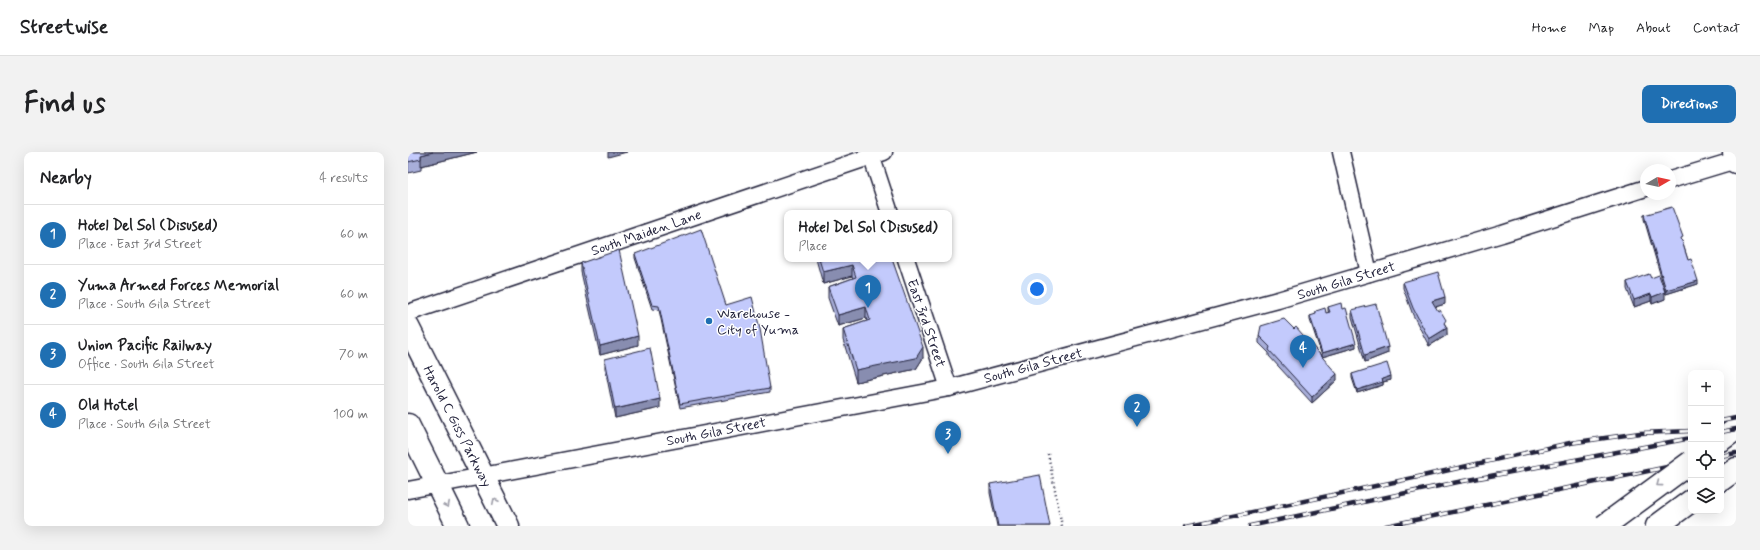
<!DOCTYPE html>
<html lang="en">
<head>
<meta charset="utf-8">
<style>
	body { margin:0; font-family:Mynerve,sans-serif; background:#f2f2f2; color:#202124 }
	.controls { position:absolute; right:12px; bottom:12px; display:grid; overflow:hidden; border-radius:8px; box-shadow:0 4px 16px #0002 }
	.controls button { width:36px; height:36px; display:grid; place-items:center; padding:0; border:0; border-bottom:1px solid #e0e0e0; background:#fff; color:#202124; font:20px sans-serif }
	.compass { position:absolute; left:1232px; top:12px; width:36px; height:36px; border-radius:50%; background:#fff; box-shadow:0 4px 16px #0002; rotate:81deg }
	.you { position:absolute; left:629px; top:137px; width:14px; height:14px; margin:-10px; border:3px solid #fff; border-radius:50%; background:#1a73e8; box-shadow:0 0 0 6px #1a73e833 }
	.badge { display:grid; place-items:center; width:26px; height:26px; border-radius:50%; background:#1f6fb2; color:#fff; font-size:13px; font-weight:700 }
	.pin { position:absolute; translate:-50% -33px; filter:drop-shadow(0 1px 2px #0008) }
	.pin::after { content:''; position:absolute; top:21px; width:14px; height:12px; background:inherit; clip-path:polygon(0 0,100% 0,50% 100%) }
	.popup { position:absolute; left:376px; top:58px; width:168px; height:52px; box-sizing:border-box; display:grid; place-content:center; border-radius:8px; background:#fff; filter:drop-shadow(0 1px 3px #0005); font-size:13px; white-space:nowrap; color:#757577 }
	.popup b { font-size:15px; color:#202124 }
	.popup::after { content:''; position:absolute; left:50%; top:100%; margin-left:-8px; border:8px solid transparent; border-top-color:#fff }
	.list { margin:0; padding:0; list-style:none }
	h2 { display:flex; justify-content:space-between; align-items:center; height:52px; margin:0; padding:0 16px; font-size:17px }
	h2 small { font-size:13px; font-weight:400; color:#757577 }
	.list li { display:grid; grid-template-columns:26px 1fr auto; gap:12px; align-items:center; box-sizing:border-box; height:60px; padding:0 16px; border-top:1px solid #e0e0e0 }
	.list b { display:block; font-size:15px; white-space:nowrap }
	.list p { margin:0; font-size:13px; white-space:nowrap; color:#757577 }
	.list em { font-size:13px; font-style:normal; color:#757577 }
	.icon { flex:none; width:22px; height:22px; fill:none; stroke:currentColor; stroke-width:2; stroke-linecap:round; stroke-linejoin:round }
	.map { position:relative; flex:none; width:1328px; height:374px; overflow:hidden; border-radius:8px }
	header { display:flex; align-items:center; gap:24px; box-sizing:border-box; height:56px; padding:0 20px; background:#fff; border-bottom:1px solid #e0e0e0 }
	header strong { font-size:19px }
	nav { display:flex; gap:22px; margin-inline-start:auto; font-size:14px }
	.intro { display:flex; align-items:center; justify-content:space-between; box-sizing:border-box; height:96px; padding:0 24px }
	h1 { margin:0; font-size:28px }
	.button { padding:10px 18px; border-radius:8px; background:#1f6fb2; color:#fff; font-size:14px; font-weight:700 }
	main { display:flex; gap:24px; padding:0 24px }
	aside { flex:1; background:#fff; border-radius:8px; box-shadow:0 4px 16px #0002 }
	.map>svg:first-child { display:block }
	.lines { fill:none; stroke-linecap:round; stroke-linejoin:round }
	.street-casing { stroke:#22223b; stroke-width:19 }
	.secondary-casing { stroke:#22223b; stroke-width:25 }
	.highway-casing { stroke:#22223b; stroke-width:25 }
	.path { stroke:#22223b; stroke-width:2.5; stroke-dasharray:1 3; stroke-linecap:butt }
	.street { stroke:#fff; stroke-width:16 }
	.secondary { stroke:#fff; stroke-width:22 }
	.highway { stroke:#fff; stroke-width:22 }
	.rail-casing { stroke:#22223b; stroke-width:4.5 }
	.rail { stroke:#fff; stroke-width:3; stroke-dasharray:9; stroke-linecap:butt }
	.highway-bridge-casing { stroke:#22223b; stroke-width:25; stroke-linecap:butt }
	.highway-bridge { stroke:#fff; stroke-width:22 }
	.wall { fill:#a8aed9; stroke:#22223b }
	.shaded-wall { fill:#888db0; stroke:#22223b }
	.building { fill:#c3cafc; stroke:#22223b }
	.oneway { stroke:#9c9ca7 }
	.poi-dot { fill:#1f6fb2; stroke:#fff; stroke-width:1.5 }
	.labels { text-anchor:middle; stroke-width:3; stroke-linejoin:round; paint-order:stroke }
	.street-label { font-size:14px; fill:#22223b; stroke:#fff }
	.poi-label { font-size:14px; fill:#22223b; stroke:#fff; text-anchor:start }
</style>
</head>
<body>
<header>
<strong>Streetwise</strong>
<nav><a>Home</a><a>Map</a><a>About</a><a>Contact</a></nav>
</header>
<div class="intro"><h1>Find us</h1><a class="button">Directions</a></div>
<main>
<aside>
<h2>Nearby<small>4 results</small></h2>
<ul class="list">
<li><span class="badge">1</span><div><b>Hotel Del Sol (Disused)</b><p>Place · East 3rd Street</p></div><em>60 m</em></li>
<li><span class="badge">2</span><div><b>Yuma Armed Forces Memorial</b><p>Place · South Gila Street</p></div><em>60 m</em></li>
<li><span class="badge">3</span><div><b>Union Pacific Railway</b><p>Office · South Gila Street</p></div><em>70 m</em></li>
<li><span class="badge">4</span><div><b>Old Hotel</b><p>Place · South Gila Street</p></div><em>100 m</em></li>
</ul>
</aside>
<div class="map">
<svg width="1328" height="374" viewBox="0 0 1328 374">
	<rect width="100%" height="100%" fill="#fff"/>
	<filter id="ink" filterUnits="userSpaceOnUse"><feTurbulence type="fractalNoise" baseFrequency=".025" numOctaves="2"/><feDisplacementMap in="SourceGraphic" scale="8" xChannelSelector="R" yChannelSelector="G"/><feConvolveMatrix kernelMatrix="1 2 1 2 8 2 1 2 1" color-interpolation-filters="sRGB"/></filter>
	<g filter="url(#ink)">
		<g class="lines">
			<g class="street-casing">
				<g id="street">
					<polyline points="462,0 482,61"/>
					<polyline points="933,0 961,121"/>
					<polyline points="1262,28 1328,8"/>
					<polyline points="498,107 541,236"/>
					<polyline points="0,161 476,0"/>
					<polyline points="0,338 541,236 870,148 1094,82 1238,36"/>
				</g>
			</g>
			<g class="secondary-casing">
				<g id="secondary">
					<polyline points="1326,0 1328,10"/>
					<polyline points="0,175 100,374"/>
					<polyline points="0,273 50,374"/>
				</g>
			</g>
			<g class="highway-casing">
				<g id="highway">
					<polyline points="1313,288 1328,277"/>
					<polyline points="1313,328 1328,317"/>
					<polyline points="1249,374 1283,349"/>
				</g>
			</g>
			<polyline class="path" points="640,302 654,374"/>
			<use href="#street" class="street"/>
			<use href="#secondary" class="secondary"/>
			<use href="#highway" class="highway"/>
			<g class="rail-casing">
				<g id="rail">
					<polyline points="1313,269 1328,266"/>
					<polyline points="1313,280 1328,277"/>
					<polyline points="1313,304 1328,301"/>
					<polyline points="778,374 1010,325 1162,291 1232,281 1283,279"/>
					<polyline points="842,374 1050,330 1283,286"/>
					<polyline points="978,374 1283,310"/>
				</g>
			</g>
			<use href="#rail" class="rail"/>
			<g class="highway-bridge-casing">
				<polyline id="highway-bridge" points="1196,374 1283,310"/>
			</g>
			<use href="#highway-bridge" class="highway-bridge"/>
		</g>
		<g class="wall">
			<polygon points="0,0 69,0 13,14 13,18 0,21"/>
			<polygon points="1236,63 1275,89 1274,89 1280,108 1290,132 1258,142 1236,67"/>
			<polygon points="227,102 318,153 362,236 362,240 272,256 251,158 244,157 227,106"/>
			<polygon points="408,107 484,107 515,206 508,217 448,230 435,188 435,177 459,169 458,166 430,174 420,146 420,135 445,126 444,124 415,132"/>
			<polygon points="173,111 230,193 192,203 173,120"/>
			<polygon points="1243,126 1257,147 1244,152 1243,149 1226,155 1219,137 1219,130"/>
			<polygon points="995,130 1037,152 1027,155 1038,174 1039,183 1021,194 1005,163 995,136"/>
			<polygon points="920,155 934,157 948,195 914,205 929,228 904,251 861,204 861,201 851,191 851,184 886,177 914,204 902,168 902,164 908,163 908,159 918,161 921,161 920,159"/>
			<polygon points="944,158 980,201 957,210 944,165"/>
			<polygon points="197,207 252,256 207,266 197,216"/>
			<polygon points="944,222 983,228 975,230 975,233 949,241 944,226"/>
			<polygon points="582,332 642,374 589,374 582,341"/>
		</g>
		<g class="shaded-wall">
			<polygon points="25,0 69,0 13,14 13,3"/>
			<polygon points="200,0 219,0 200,5"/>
			<polygon points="444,113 444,124 415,132 415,120"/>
			<polygon points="1290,129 1290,132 1258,142 1258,138"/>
			<polygon points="1257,140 1257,147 1244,152 1244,145"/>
			<polygon points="1243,142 1243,149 1226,155 1226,148"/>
			<polygon points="1037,145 1037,152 1024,156 1024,149"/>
			<polygon points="458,155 458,166 430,174 430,163"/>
			<polygon points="1039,176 1039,183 1021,194 1021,187"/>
			<polygon points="230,184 230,193 192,203 192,194"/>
			<polygon points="948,191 948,195 914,205 914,201"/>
			<polygon points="515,195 515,206 508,217 448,230 448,218"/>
			<polygon points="980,195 980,201 957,210 957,203"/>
			<polygon points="929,222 929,228 904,251 904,245"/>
			<polygon points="983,224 983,228 975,230 975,233 949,241 949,238"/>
			<polygon points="252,247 252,256 207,266 207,257"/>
		</g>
		<g class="building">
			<polygon points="0,0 25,0 13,3 13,7 0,10"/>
			<polygon points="1264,55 1275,85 1273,86 1280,108 1283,107 1290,129 1258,138 1236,63"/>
			<polygon points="293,77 318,153 344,145 352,177 362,236 272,252 251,154 244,153 227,102"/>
			<polygon points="211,98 230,184 192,194 173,111"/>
			<polygon points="411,107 484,107 515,195 508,206 448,218 435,177 462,168 458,155 430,163 420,135 448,125 444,113 415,120"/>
			<polygon points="1030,120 1037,145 1024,149 1030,159 1032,158 1038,168 1036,171 1039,176 1021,187 1005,156 995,130"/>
			<polygon points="1241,122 1243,126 1251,123 1257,140 1244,145 1243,142 1226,148 1219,130"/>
			<polygon points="933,151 934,157 938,156 948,191 914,201 902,164 908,162 908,159 917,156 918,161 922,160 920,155"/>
			<polygon points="968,152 980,195 957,203 944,158"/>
			<polygon points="876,167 886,177 888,175 929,222 904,245 861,198 862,195 851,184 853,174"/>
			<polygon points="242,196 252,247 207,257 197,207"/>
			<polygon points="979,211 983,224 974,227 975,230 949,238 944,222"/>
			<polygon points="632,323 642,374 590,374 582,332"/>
		</g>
		<defs><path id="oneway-chevron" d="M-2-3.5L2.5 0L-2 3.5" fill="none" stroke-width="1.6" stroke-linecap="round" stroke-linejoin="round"/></defs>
		<g class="oneway">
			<use href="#oneway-chevron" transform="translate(1251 332) rotate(143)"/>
			<use href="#oneway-chevron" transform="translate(87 349) rotate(-116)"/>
			<use href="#oneway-chevron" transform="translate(39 353) rotate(63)"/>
		</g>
	</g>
	<circle class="poi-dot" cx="301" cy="169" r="4"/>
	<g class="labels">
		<g class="street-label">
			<text transform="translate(238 80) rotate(-19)" y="5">South Maiden Lane</text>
			<text transform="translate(938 128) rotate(-17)" y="5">South Gila Street</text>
			<text transform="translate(519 171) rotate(71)" y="5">East 3rd Street</text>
			<text transform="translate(625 213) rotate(-15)" y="5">South Gila Street</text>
			<text transform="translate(50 274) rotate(63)" y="5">Harold C Giss Parkway</text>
			<text transform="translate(308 279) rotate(-11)" y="5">South Gila Street</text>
		</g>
		<g class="poi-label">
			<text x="309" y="166">Warehouse -<tspan x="309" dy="16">City of Yuma</tspan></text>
		</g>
	</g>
</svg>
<div class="controls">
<button>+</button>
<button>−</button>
<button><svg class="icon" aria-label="locate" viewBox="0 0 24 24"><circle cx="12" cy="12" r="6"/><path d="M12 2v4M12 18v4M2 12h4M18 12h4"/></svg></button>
<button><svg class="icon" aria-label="layers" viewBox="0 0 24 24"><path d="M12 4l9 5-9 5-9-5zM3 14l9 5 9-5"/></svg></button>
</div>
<svg class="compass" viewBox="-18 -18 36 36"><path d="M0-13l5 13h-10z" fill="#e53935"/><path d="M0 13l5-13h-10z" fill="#757577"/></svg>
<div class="you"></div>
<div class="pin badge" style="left:460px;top:156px">1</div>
<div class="popup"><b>Hotel Del Sol (Disused)</b>Place</div>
<div class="pin badge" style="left:729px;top:275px">2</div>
<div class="pin badge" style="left:540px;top:302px">3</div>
<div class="pin badge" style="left:895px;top:216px">4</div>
</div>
</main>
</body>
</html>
